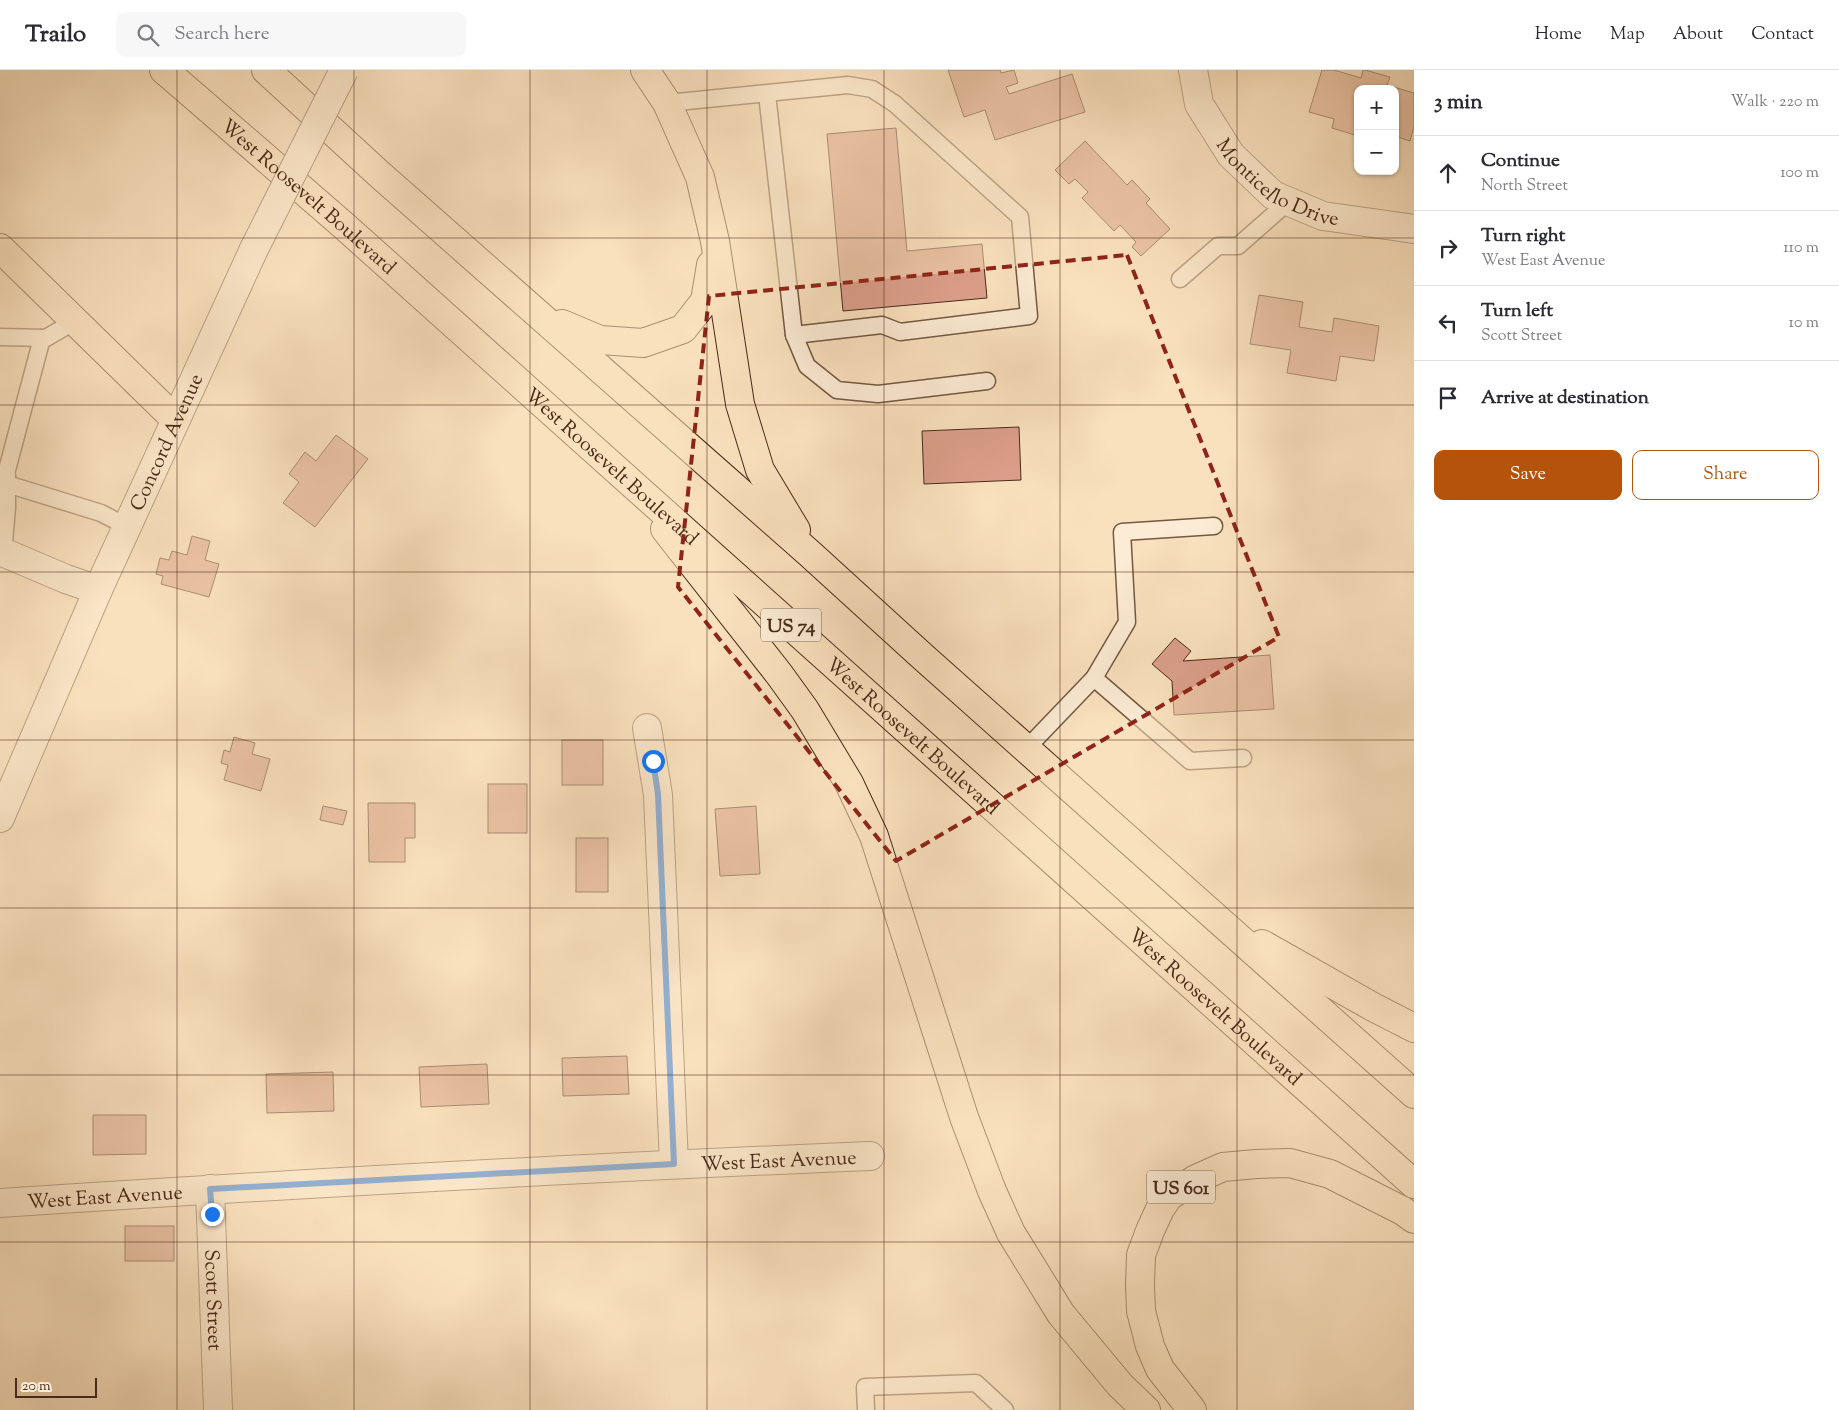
<!DOCTYPE html>
<html lang="en">
<head>
<meta charset="utf-8">
<style>
	body { margin:0; font-family:"Sorts Mill Goudy",serif; background:#f7f7f7; color:#2b2b33 }
	.controls { position:absolute; right:15px; top:15px; display:grid; overflow:hidden; border-radius:10px; box-shadow:0 1px 4px #0004 }
	.controls button { width:45px; height:45px; display:grid; place-items:center; padding:0; border:0; border-bottom:1px solid #e1e1e2; background:#fff; color:#2b2b33; font:25px sans-serif }
	.scale { position:absolute; left:15px; bottom:12px; width:82px; box-sizing:border-box; padding-left:5px; border:2px solid #482a18; border-top:0; font-size:14px; line-height:18px; white-space:nowrap; color:#482a18; -webkit-text-stroke:4px #fcecd5; paint-order:stroke }
	.stop { position:absolute; width:15px; height:15px; margin:-11px; border:4px solid #1a73e8; border-radius:50%; background:#fff }
	.stop.end { background:#1a73e8; border-color:#fff; box-shadow:0 1px 5px #0008 }
	.list { margin:0; padding:0; list-style:none }
	h2 { display:flex; justify-content:space-between; align-items:center; height:65px; margin:0; padding:0 20px; font-size:21px }
	h2 small { font-size:16px; font-weight:400; color:#7c7c81 }
	.list li { display:grid; grid-template-columns:32px 1fr auto; gap:15px; align-items:center; box-sizing:border-box; height:75px; padding:0 20px; border-top:1px solid #e1e1e2 }
	.list b { display:block; font-size:19px; white-space:nowrap }
	.list p { margin:0; font-size:16px; white-space:nowrap; color:#7c7c81 }
	.list em { font-size:16px; font-style:normal; color:#7c7c81 }
	.actions { display:flex; gap:10px; padding:15px 20px }
	.actions a { flex:1; padding:11px 0; border:1px solid #b45309; border-radius:10px; text-align:center; font-size:18px; color:#b45309 }
	.actions .main { background:#b45309; color:#fff }
	.icon { flex:none; width:28px; height:28px; fill:none; stroke:currentColor; stroke-width:2; stroke-linecap:round; stroke-linejoin:round }
	.map { position:relative; flex:none; width:1414px; height:1340px; overflow:hidden }
	header { display:flex; align-items:center; gap:30px; box-sizing:border-box; height:70px; padding:0 25px; background:#fff; border-bottom:1px solid #e1e1e2 }
	header strong { font-size:24px }
	nav { display:flex; gap:28px; margin-inline-start:auto; font-size:18px }
	.search { width:350px; height:45px; background:#f7f7f7; display:flex; align-items:center; gap:12px; box-sizing:border-box; padding:0 18px; border-radius:10px; color:#7c7c81; font-size:19px }
	main { display:flex }
	aside { flex:1; background:#fff }
	.map>svg:first-child { display:block }
	.building { fill:#dc9f8b; stroke:#482a18 }
	.lines { fill:none; stroke-linecap:round; stroke-linejoin:round }
	.service-casing { stroke:#745842; stroke-width:19 }
	.minor-casing { stroke:#745842; stroke-width:30 }
	.tertiary-casing { stroke:#745842; stroke-width:30 }
	.trunk-casing { stroke:#482a18; stroke-width:30 }
	.service { stroke:#fcecd5; stroke-width:16 }
	.minor { stroke:#fcecd5; stroke-width:28 }
	.tertiary { stroke:#fcecd5; stroke-width:28 }
	.trunk { stroke:#fae1be; stroke-width:28 }
	.tertiary-bridge-casing { stroke:#745842; stroke-width:30; stroke-linecap:butt }
	.tertiary-bridge { stroke:#fcecd5; stroke-width:28 }
	.route { stroke:#1a73e8; stroke-width:6 }
	.marked { fill:none; stroke:#8f2418; stroke-width:4; stroke-dasharray:10 6; stroke-linejoin:round }
	.grid { fill:none; stroke:#482a18; stroke-width:1; stroke-opacity:0.55 }
	.labels { text-anchor:middle; stroke-width:4.5; stroke-linejoin:round; paint-order:stroke }
	.shield { fill:#fcecd5; stroke:#7e6451; stroke-width:1 }
	.shield-label { font-size:19px; font-weight:bold; fill:#482a18 }
	.street-label { font-size:20px; fill:#482a18; stroke:#fcecd5 }
</style>
</head>
<body>
<header>
<strong>Trailo</strong>
<div class="search"><svg class="icon" aria-label="search" viewBox="0 0 24 24"><circle cx="10" cy="10" r="6"/><path d="M15 15l6 6"/></svg>Search here</div>
<nav><a>Home</a><a>Map</a><a>About</a><a>Contact</a></nav>
</header>
<main>
<div class="map">
<svg width="1414" height="1340" viewBox="0 0 1414 1340">
	<rect width="100%" height="100%" fill="#fae1be"/>
	<filter id="stains"><feTurbulence type="fractalNoise" baseFrequency=".004" numOctaves="4"/><feColorMatrix values="0 0 0 0 .2 0 0 0 0 .09 0 0 0 0 .02 0 0 0 .5 -.17"/></filter>
	<radialGradient id="worn" r=".72"><stop offset=".6" stop-color="#630" stop-opacity="0"/><stop offset="1" stop-color="#630" stop-opacity=".3"/></radialGradient>
	<g class="building">
		<polygon points="948,0 1000,0 1001,3 1014,0 1018,13 1006,17 1009,24 1072,4 1085,42 995,70 985,40 964,47"/>
		<polygon points="1322,0 1334,0 1361,8 1363,0 1365,0 1390,7 1387,15 1414,23 1414,56 1410,71 1395,66 1395,19 1358,19 1358,66 1332,58 1334,49 1309,42"/>
		<polygon points="896,58 907,181 982,174 987,228 843,241 827,64"/>
		<polygon points="1085,71 1127,115 1132,110 1150,129 1146,133 1170,159 1141,186 1132,177 1136,172 1120,155 1114,161 1082,128 1088,122 1075,109 1069,114 1055,100"/>
		<polygon points="1259,225 1303,232 1299,257 1332,262 1334,248 1379,256 1374,291 1340,286 1336,311 1287,303 1291,280 1250,274"/>
		<polygon points="1019,357 1021,410 924,414 922,361"/>
		<polygon points="336,365 368,389 315,457 283,433 299,412 289,404 305,382 316,391"/>
		<polygon points="192,466 210,471 205,490 219,494 209,527 161,514 163,506 156,504 160,488 169,490 172,481 187,485"/>
		<polygon points="1175,568 1191,581 1183,591 1270,585 1274,639 1174,645 1172,611 1152,594"/>
		<polygon points="234,667 255,673 252,684 270,689 261,721 224,710 228,695 221,693 224,680 230,682"/>
		<rect x="562" y="670" width="41" height="45"/>
		<rect x="488" y="714" width="39" height="49"/>
		<polygon points="368,733 415,733 415,768 405,768 405,792 369,792"/>
		<polygon points="323,736 347,741 343,755 320,750"/>
		<polygon points="756,736 760,804 720,806 715,739"/>
		<rect x="576" y="768" width="32" height="54"/>
		<polygon points="627,986 629,1024 563,1026 562,988"/>
		<polygon points="487,994 489,1034 421,1037 419,997"/>
		<polygon points="333,1002 334,1041 267,1043 266,1004"/>
		<polygon points="93,1045 146,1045 146,1084 93,1085"/>
		<rect x="125" y="1156" width="49" height="35"/>
	</g>
	<g class="lines">
		<g class="service-casing">
			<g id="service">
				<polyline points="667,33 848,15 872,19 895,34 1020,147 1029,246 900,262 882,255 794,265 767,24"/>
				<polyline points="1180,209 1218,176 1238,176 1288,132"/>
				<polyline points="794,265 807,296 837,320 878,324 987,311"/>
				<polyline points="0,267 46,268 75,251"/>
				<polyline points="7,400 42,268"/>
				<polyline points="7,414 101,443 126,456"/>
				<polyline points="3,483 7,438 7,405"/>
				<polyline points="1094,608 1127,552 1122,462 1214,456"/>
				<polyline points="1026,679 1094,608 1190,691 1243,688"/>
				<polyline points="866,1340 865,1317 976,1313 1005,1340"/>
			</g>
		</g>
		<g class="minor-casing">
			<g id="minor">
				<path id="s1" d="M1193,0L1199,34L1231,85L1273,125L1323,146L1414,159"/>
				<polyline points="0,481 66,509 98,520"/>
				<polyline points="647,658 658,725 674,1094"/>
				<path id="s2" d="M210,1119L218,1340"/>
				<path id="s3" d="M0,1133C290,1114 580,1098 870,1086"/>
			</g>
		</g>
		<g class="tertiary-casing">
			<g id="tertiary">
				<path id="s4" d="M0,748L98,520L254,179"/>
			</g>
		</g>
		<g class="trunk-casing">
			<g id="trunk">
				<path id="s5" d="M164,0L342,154L1414,1114"/>
				<polyline points="266,0 378,103 809,483 922,586 1414,1024"/>
				<polyline points="645,0 667,33 700,107 715,171 740,334 760,400 796,460"/>
				<polyline points="0,178 175,349"/>
				<polyline points="562,254 600,270 643,273 683,259 705,231 711,195"/>
				<polyline points="665,459 779,604 805,640 849,713 874,766 964,1047 992,1121 1011,1163 1061,1244 1120,1315 1146,1340"/>
				<polyline points="1262,874 1373,937 1414,958"/>
				<polyline points="1192,1340 1160,1299 1150,1276 1141,1241 1140,1215 1141,1185 1150,1161 1160,1139 1169,1126 1196,1109 1223,1097 1256,1094 1290,1093 1330,1104 1403,1141 1414,1149"/>
			</g>
		</g>
		<use href="#service" class="service"/>
		<use href="#minor" class="minor"/>
		<use href="#tertiary" class="tertiary"/>
		<use href="#trunk" class="trunk"/>
		<g class="tertiary-bridge-casing">
			<polyline id="tertiary-bridge" points="254,179 344,0"/>
		</g>
		<use href="#tertiary-bridge" class="tertiary-bridge"/>
	</g>
	<g class="lines">
		<polyline class="route" points="212,1144 210,1119 674,1094 658,724 653,691"/>
	</g>
	<path d="M0 0H1414V1340H0ZM1127,185L1279,567L896,791L678,517L709,226Z" fill="#fae1be" fill-opacity=".55" fill-rule="evenodd"/>
	<path class="marked" d="M1127,185L1279,567L896,791L678,517L709,226Z"/>
	<path class="grid" d="M177,0V1340M354,0V1340M530,0V1340M707,0V1340M884,0V1340M1060,0V1340M1237,0V1340M0,168H1414M0,335H1414M0,502H1414M0,670H1414M0,838H1414M0,1005H1414M0,1172H1414"/>
	<g class="labels">
		<g class="shield">
			<rect x="761" y="538.5" width="60" height="33" rx="4"/>
			<rect x="1147" y="1100.5" width="68" height="33" rx="4"/>
		</g>
		<g class="shield-label">
			<text x="791" y="562">US 74</text>
			<text x="1181" y="1124">US 601</text>
		</g>
		<g class="street-label">
			<text dy="7" stroke="none"><textPath href="#s1" startOffset="150">Monticello Drive</textPath></text>
			<text dy="7" stroke="none"><textPath href="#s5" startOffset="192">West Roosevelt Boulevard</textPath></text>
			<text dy="7" stroke="none"><textPath href="#s4" startOffset="411">Concord Avenue</textPath></text>
			<text dy="7" stroke="none"><textPath href="#s5" startOffset="598">West Roosevelt Boulevard</textPath></text>
			<text dy="7" stroke="none"><textPath href="#s5" startOffset="1002">West Roosevelt Boulevard</textPath></text>
			<text dy="7" stroke="none"><textPath href="#s5" startOffset="1408">West Roosevelt Boulevard</textPath></text>
			<text dy="7" stroke="none"><textPath href="#s3" startOffset="780">West East Avenue</textPath></text>
			<text dy="7" stroke="none"><textPath href="#s3" startOffset="105">West East Avenue</textPath></text>
			<text dy="7" stroke="none"><textPath href="#s2" startOffset="111">Scott Street</textPath></text>
		</g>
	</g>
	<rect width="100%" height="100%" filter="url(#stains)"/>
	<rect width="100%" height="100%" fill="url(#worn)"/>
</svg>
<div class="controls">
<button>+</button>
<button>−</button>
</div>
<div class="scale">20 m</div>
<div class="stop" style="left:653px;top:691px"></div>
<div class="stop end" style="left:212px;top:1144px"></div>
</div>
<aside>
<h2>3 min<small>Walk · 220 m</small></h2>
<ul class="list">
<li><svg class="icon" aria-label="ahead" viewBox="0 0 24 24"><path d="M12 20V5M6 11l6-6 6 6"/></svg><div><b>Continue</b><p>North Street</p></div><em>100 m</em></li>
<li><svg class="icon" aria-label="right" viewBox="0 0 24 24"><path d="M7 20v-9h11M14 6l5 5-5 5"/></svg><div><b>Turn right</b><p>West East Avenue</p></div><em>110 m</em></li>
<li><svg class="icon" aria-label="left" viewBox="0 0 24 24"><path d="M17 20v-9H6M10 6l-5 5 5 5"/></svg><div><b>Turn left</b><p>Scott Street</p></div><em>10 m</em></li>
<li><svg class="icon" aria-label="arrive" viewBox="0 0 24 24"><path d="M6 21V4h12l-3 4 3 4H6"/></svg><div><b>Arrive at destination</b></div></li>
</ul>
<div class="actions"><a class="main">Save</a><a>Share</a></div>
</aside>
</main>
</body>
</html>
